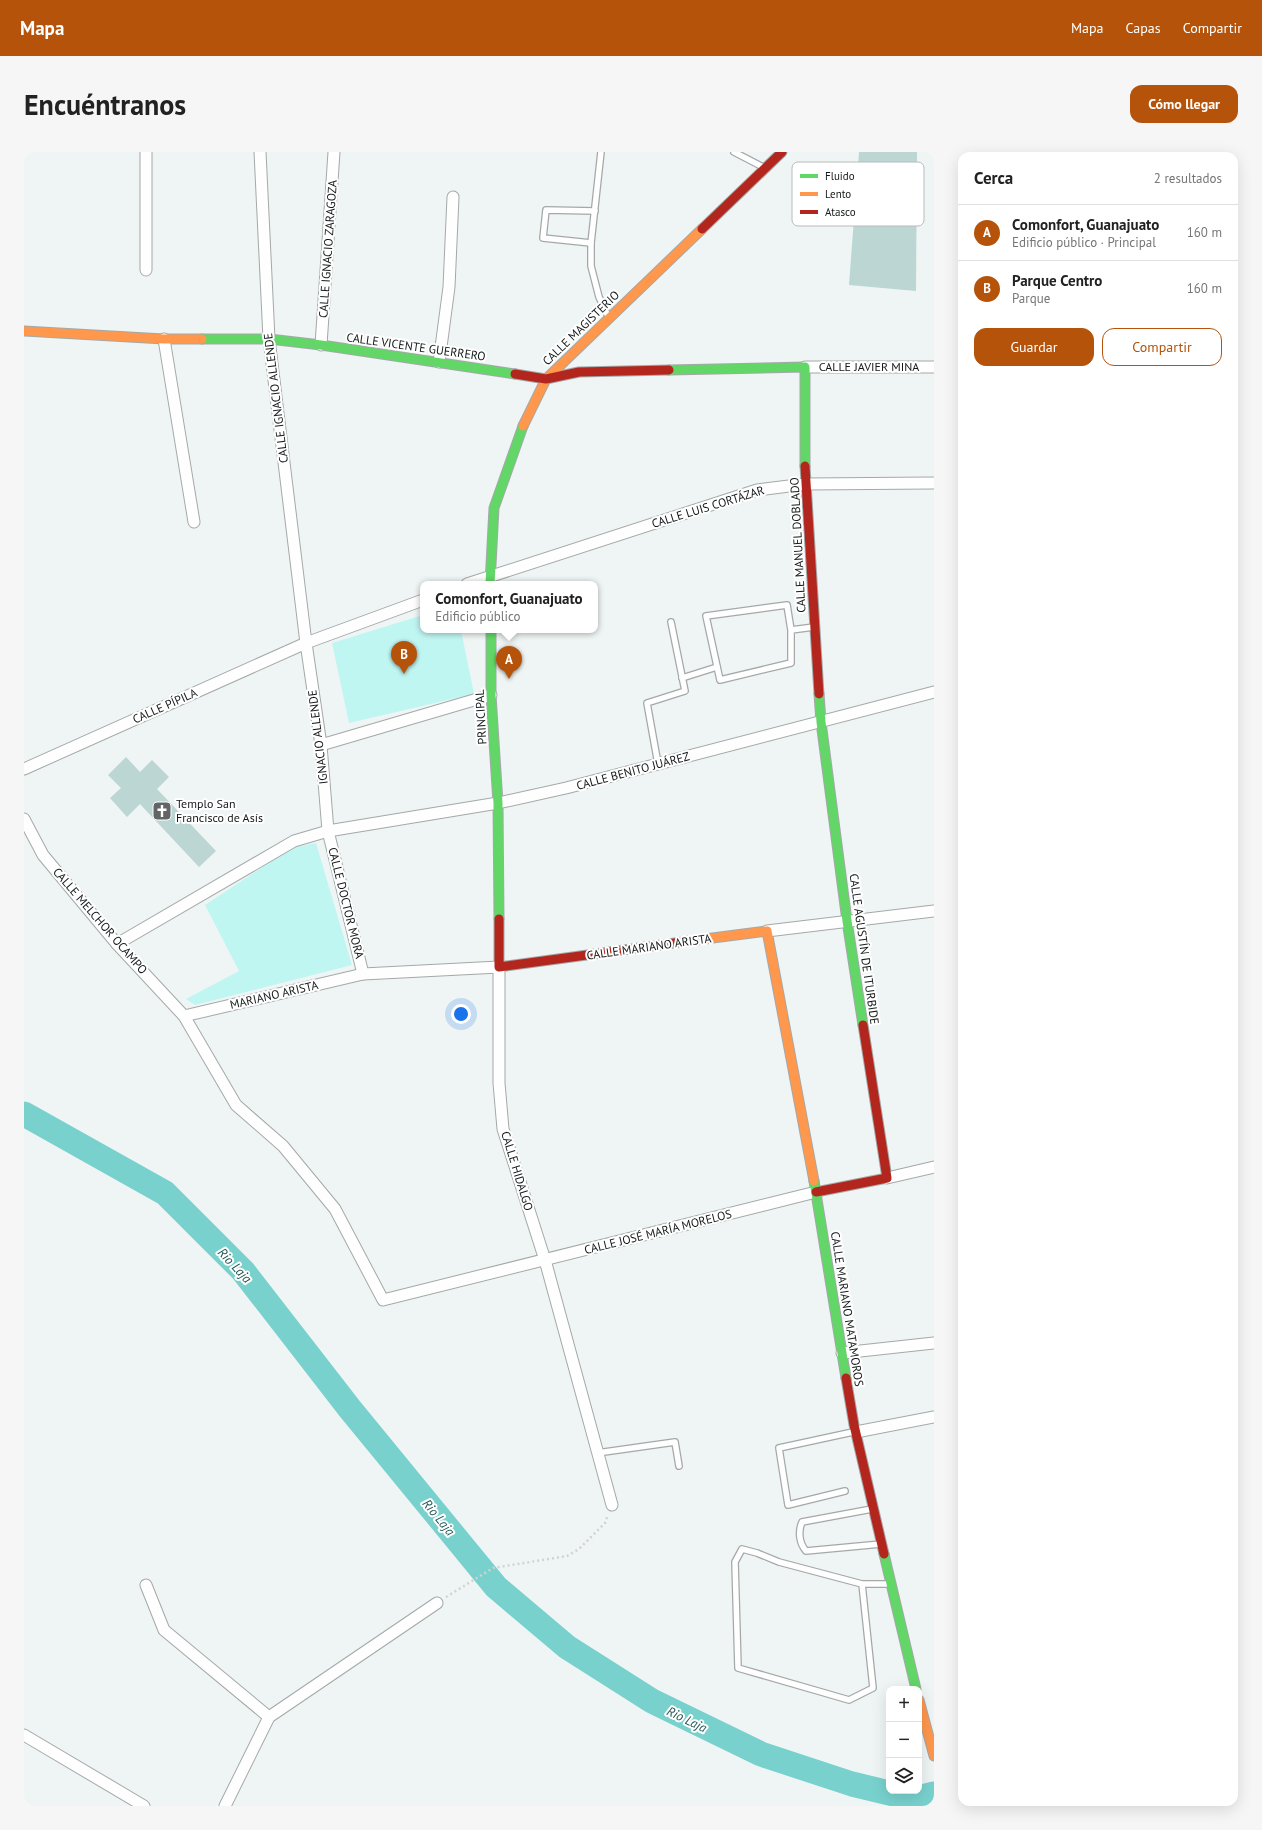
<!DOCTYPE html>
<html lang="es">
<head>
<meta charset="utf-8">
<style>
	body { margin:0; font-family:"PT Sans",sans-serif; background:#f6f6f6; color:#222 }
	.controls { position:absolute; right:12px; bottom:12px; display:grid; overflow:hidden; border-radius:8px; box-shadow:0 4px 16px #0002 }
	.controls button { width:36px; height:36px; display:grid; place-items:center; padding:0; border:0; border-bottom:1px solid #e0e0e0; background:#fff; color:#222; font:20px sans-serif }
	.you { position:absolute; left:437px; top:862px; width:14px; height:14px; margin:-10px; border:3px solid #fff; border-radius:50%; background:#1a73e8; box-shadow:0 0 0 6px #1a73e833 }
	.badge { display:grid; place-items:center; width:26px; height:26px; border-radius:50%; background:#b45309; color:#fff; font-size:13px; font-weight:700 }
	.pin { position:absolute; translate:-50% -33px; filter:drop-shadow(0 1px 2px #0008) }
	.pin::after { content:''; position:absolute; top:21px; width:14px; height:12px; background:inherit; clip-path:polygon(0 0,100% 0,50% 100%) }
	.popup { position:absolute; left:396px; top:429px; width:178px; height:52px; box-sizing:border-box; display:grid; place-content:center; border-radius:8px; background:#fff; filter:drop-shadow(0 1px 3px #0005); font-size:13px; white-space:nowrap; color:#767676 }
	.popup b { font-size:15px; color:#222 }
	.popup::after { content:''; position:absolute; left:50%; top:100%; margin-left:-8px; border:8px solid transparent; border-top-color:#fff }
	.list { margin:0; padding:0; list-style:none }
	h2 { display:flex; justify-content:space-between; align-items:center; height:52px; margin:0; padding:0 16px; font-size:17px }
	h2 small { font-size:13px; font-weight:400; color:#767676 }
	.list li { display:grid; grid-template-columns:26px 1fr auto; gap:12px; align-items:center; box-sizing:border-box; height:56px; padding:0 16px; border-top:1px solid #e0e0e0 }
	.list b { display:block; font-size:15px; white-space:nowrap }
	.list p { margin:0; font-size:13px; white-space:nowrap; color:#767676 }
	.list em { font-size:13px; font-style:normal; color:#767676 }
	.actions { display:flex; gap:8px; padding:12px 16px }
	.actions a { flex:1; padding:9px 0; border:1px solid #b45309; border-radius:12px; text-align:center; font-size:14px; color:#b45309 }
	.actions .main { background:#b45309; color:#fff }
	.icon { flex:none; width:22px; height:22px; fill:none; stroke:currentColor; stroke-width:2; stroke-linecap:round; stroke-linejoin:round }
	.map { position:relative; flex:none; width:910px; height:1654px; overflow:hidden; border-radius:12px }
	header { display:flex; align-items:center; gap:24px; box-sizing:border-box; height:56px; padding:0 20px; background:#b45309; color:#fff }
	header strong { font-size:19px }
	nav { display:flex; gap:22px; margin-inline-start:auto; font-size:14px }
	.intro { display:flex; align-items:center; justify-content:space-between; box-sizing:border-box; height:96px; padding:0 24px }
	h1 { margin:0; font-size:28px }
	.button { padding:10px 18px; border-radius:12px; background:#b45309; color:#fff; font-size:14px; font-weight:700 }
	main { display:flex; gap:24px; padding:0 24px }
	aside { flex:1; background:#fff; border-radius:12px; box-shadow:0 4px 16px #0002 }
	.map>svg:first-child { display:block }
	.green { fill:#c0f6f2 }
	.lines { fill:none; stroke-linecap:round; stroke-linejoin:round }
	.river { stroke:#78d1cd; stroke-width:25 }
	.building { fill:#bcd6d4 }
	.lane-casing { stroke:#a4a9a8; stroke-width:8 }
	.street-casing { stroke:#a4a9a8; stroke-width:13 }
	.fast-casing { stroke:#a4a9a8; stroke-width:11 }
	.slow-casing { stroke:#a4a9a8; stroke-width:11 }
	.jam-casing { stroke:#a4a9a8; stroke-width:11 }
	.path { stroke:#d1d3d3; stroke-width:2.5; stroke-dasharray:2 3; stroke-linecap:butt }
	.lane { stroke:#fdfefd; stroke-width:5.5 }
	.street { stroke:#fdfefd; stroke-width:11 }
	.fast { stroke:#63d668; stroke-width:9 }
	.slow { stroke:#ff974d; stroke-width:9 }
	.jam { stroke:#b3261e; stroke-width:9 }
	.labels { text-anchor:middle; stroke-width:4; stroke-linejoin:round; paint-order:stroke }
	.street-label { font-size:12px; fill:#141818; stroke:#fff }
	.poi-label { font-size:12px; fill:#141818; stroke:#fff; text-anchor:start }
	.water-label { font-size:13px; font-style:italic; fill:#1f5350; stroke:#fff }
	.key { fill:#fff; stroke:#b8baba; stroke-width:1 }
	.key-label { font-size:11px; fill:#141818 }
</style>
</head>
<body>
<header>
<strong>Mapa</strong>
<nav><a>Mapa</a><a>Capas</a><a>Compartir</a></nav>
</header>
<div class="intro"><h1>Encuéntranos</h1><a class="button">Cómo llegar</a></div>
<main>
<div class="map">
<svg width="910" height="1654" viewBox="0 0 910 1654">
	<rect width="100%" height="100%" fill="#eff5f4"/>
	<g class="green">
		<polygon points="399,463 399,478 437,478 450,542 325,571 308,491"/>
		<polygon points="292,691 328,813 171,853 162,847 215,819 181,753 267,696"/>
	</g>
	<g class="lines">
		<polyline class="river" points="0,962 141,1041 219,1119 326,1257 472,1435 543,1495 628,1549 737,1602 828,1632 890,1647 910,1642"/>
	</g>
	<g class="building">
		<polygon points="835,0 893,0 892,139 825,133"/>
		<polygon points="102,605 116,620 128,608 145,625 133,637 192,699 175,715 116,652 103,665 86,646 97,636 84,623"/>
	</g>
	<g class="lines">
		<g class="lane-casing">
			<g id="lane">
				<polyline points="577,0 567,91 567,114 575,145 584,164"/>
				<polyline points="710,0 739,15"/>
				<polyline points="567,91 519,86 522,58 571,59"/>
				<polyline points="767,478 767,511 696,528 682,464 763,453 767,478 790,475"/>
				<polyline points="658,526 693,515"/>
				<polyline points="634,612 623,551 661,539 647,470"/>
				<polyline points="573,1301 651,1290 655,1314"/>
				<polyline points="821,1339 764,1353 755,1296 829,1280"/>
				<path d="M848,1357L778,1370C774,1379 775,1391 782,1399L857,1392"/>
				<polyline points="838,1432 849,1536 825,1548 714,1516 711,1410 718,1397 733,1401 755,1410 838,1432 866,1432"/>
			</g>
		</g>
		<g class="street-casing">
			<g id="street">
				<polyline points="122,0 122,118"/>
				<polyline points="236,0 245,187 282,491 297,593 304,679 339,822"/>
				<polyline points="140,187 170,370"/>
				<polyline points="297,193 310,0"/>
				<polyline points="415,210 425,135 429,45"/>
				<polyline points="781,215 910,215"/>
				<polyline points="443,432 733,338 781,332 910,331"/>
				<polyline points="297,593 467,543"/>
				<polyline points="0,617 282,491 399,448"/>
				<polyline points="0,667 19,703 93,792 160,864 212,953 259,994 311,1057 359,1148 792,1040"/>
				<polyline points="743,779 910,759"/>
				<polyline points="93,792 270,689 304,679 474,651 542,636 910,540"/>
				<polyline points="160,864 339,822 475,815 475,931 479,977 521,1108 588,1353"/>
				<polyline points="863,1026 910,1015"/>
				<polyline points="818,1201 910,1191"/>
				<polyline points="832,1280 910,1265"/>
				<polyline points="122,1433 140,1478 245,1565"/>
				<polyline points="0,1583 120,1654"/>
				<polyline points="201,1654 245,1565 413,1451"/>
			</g>
		</g>
		<g class="fast-casing">
			<g id="fast">
				<polyline points="178,187 245,187 297,193 491,222"/>
				<polyline points="645,218 781,215 781,314"/>
				<polyline points="466,432 470,356 499,274"/>
				<polyline points="467,478 467,543 474,651 475,767"/>
				<polyline points="795,542 797,570 823,769 839,873"/>
				<polyline points="790,1029 822,1226"/>
				<polyline points="860,1402 892,1537"/>
			</g>
		</g>
		<g class="slow-casing">
			<g id="slow">
				<polyline points="0,179 140,187 178,187"/>
				<polyline points="499,274 522,227 678,77"/>
				<polyline points="673,788 743,779 790,1029"/>
				<polyline points="895,1548 910,1604"/>
			</g>
		</g>
		<g class="jam-casing">
			<g id="jam">
				<polyline points="678,77 758,0"/>
				<polyline points="491,222 522,227 555,220 645,218"/>
				<polyline points="781,314 795,542"/>
				<polyline points="475,767 475,815 673,788"/>
				<polyline points="792,1040 863,1026 839,873"/>
				<polyline points="822,1226 830,1273 860,1402"/>
			</g>
		</g>
		<polyline class="path" points="422,1445 469,1416 543,1404 555,1397 581,1371 584,1363"/>
		<use href="#lane" class="lane"/>
		<use href="#street" class="street"/>
		<use href="#fast" class="fast"/>
		<use href="#slow" class="slow"/>
		<use href="#jam" class="jam"/>
	</g>
	<defs>
		<g id="church-square" transform="scale(1)"><rect x="-9" y="-9" width="18" height="18" rx="4" fill="#616565" stroke="#fff"/><path d="M-1.2-6h2.4v3.5h3.3v2.4h-3.3V6h-2.4V-.1h-3.3v-2.4h3.3Z" fill="#fff"/></g>
	</defs>
	<g fill-rule="evenodd">
		<use href="#church-square" x="138" y="659"/>
	</g>
	<g class="labels">
		<g class="street-label">
			<text transform="translate(304 97) rotate(-86)" y="4">CALLE IGNACIO ZARAGOZA</text>
			<text transform="translate(557 176) rotate(-44)" y="4">CALLE MAGISTERIO</text>
			<text transform="translate(392 195) rotate(8)" y="4">CALLE VICENTE GUERRERO</text>
			<text x="845" y="219">CALLE JAVIER MINA</text>
			<text transform="translate(252 246) rotate(-97)" y="4">CALLE IGNACIO ALLENDE</text>
			<text transform="translate(684 355) rotate(-17)" y="4">CALLE LUIS CORTÁZAR</text>
			<text transform="translate(774 393) rotate(-93)" y="4">CALLE MANUEL DOBLADO</text>
			<text transform="translate(141 554) rotate(-24)" y="4">CALLE PÍPILA</text>
			<text transform="translate(457 565) rotate(-93)" y="4">PRINCIPAL</text>
			<text transform="translate(294 585) rotate(-97)" y="4">IGNACIO ALLENDE</text>
			<text transform="translate(609 619) rotate(-15)" y="4">CALLE BENITO JUÁREZ</text>
			<text transform="translate(322 751) rotate(76)" y="4">CALLE DOCTOR MORA</text>
			<text transform="translate(76 769) rotate(49)" y="4">CALLE MELCHOR OCAMPO</text>
			<text transform="translate(625 795) rotate(-8)" y="4">CALLE MARIANO ARISTA</text>
			<text transform="translate(840 797) rotate(82)" y="4">CALLE AGUSTÍN DE ITURBIDE</text>
			<text transform="translate(250 843) rotate(-13)" y="4">MARIANO ARISTA</text>
			<text transform="translate(493 1019) rotate(73)" y="4">CALLE HIDALGO</text>
			<text transform="translate(634 1080) rotate(-14)" y="4">CALLE JOSÉ MARÍA MORELOS</text>
			<text transform="translate(823 1157) rotate(81)" y="4">CALLE MARIANO MATAMOROS</text>
		</g>
		<g class="poi-label">
			<text x="152" y="656">Templo San<tspan x="152" dy="14">Francisco de Asís</tspan></text>
		</g>
		<g class="water-label">
			<text transform="translate(211 1113) rotate(47)" y="5">Rio Laja</text>
			<text transform="translate(415 1365) rotate(51)" y="5">Rio Laja</text>
			<text transform="translate(663 1567) rotate(26)" y="5">Rio Laja</text>
		</g>
	</g>
	<rect x="768" y="10" width="132" height="64" rx="6" class="key"/>
	<rect x="776" y="22" width="18" height="4" fill="#63d668"/>
	<rect x="776" y="40" width="18" height="4" fill="#ff974d"/>
	<rect x="776" y="58" width="18" height="4" fill="#b3261e"/>
	<g class="key-label">
		<text x="801" y="28">Fluido</text>
		<text x="801" y="46">Lento</text>
		<text x="801" y="64">Atasco</text>
	</g>
</svg>
<div class="controls">
<button>+</button>
<button>−</button>
<button><svg class="icon" aria-label="layers" viewBox="0 0 24 24"><path d="M12 4l9 5-9 5-9-5zM3 14l9 5 9-5"/></svg></button>
</div>
<div class="you"></div>
<div class="pin badge" style="left:485px;top:527px">A</div>
<div class="popup"><b>Comonfort, Guanajuato</b>Edificio público</div>
<div class="pin badge" style="left:380px;top:522px">B</div>
</div>
<aside>
<h2>Cerca<small>2 resultados</small></h2>
<ul class="list">
<li><span class="badge">A</span><div><b>Comonfort, Guanajuato</b><p>Edificio público · Principal</p></div><em>160 m</em></li>
<li><span class="badge">B</span><div><b>Parque Centro</b><p>Parque</p></div><em>160 m</em></li>
</ul>
<div class="actions"><a class="main">Guardar</a><a>Compartir</a></div>
</aside>
</main>
</body>
</html>
